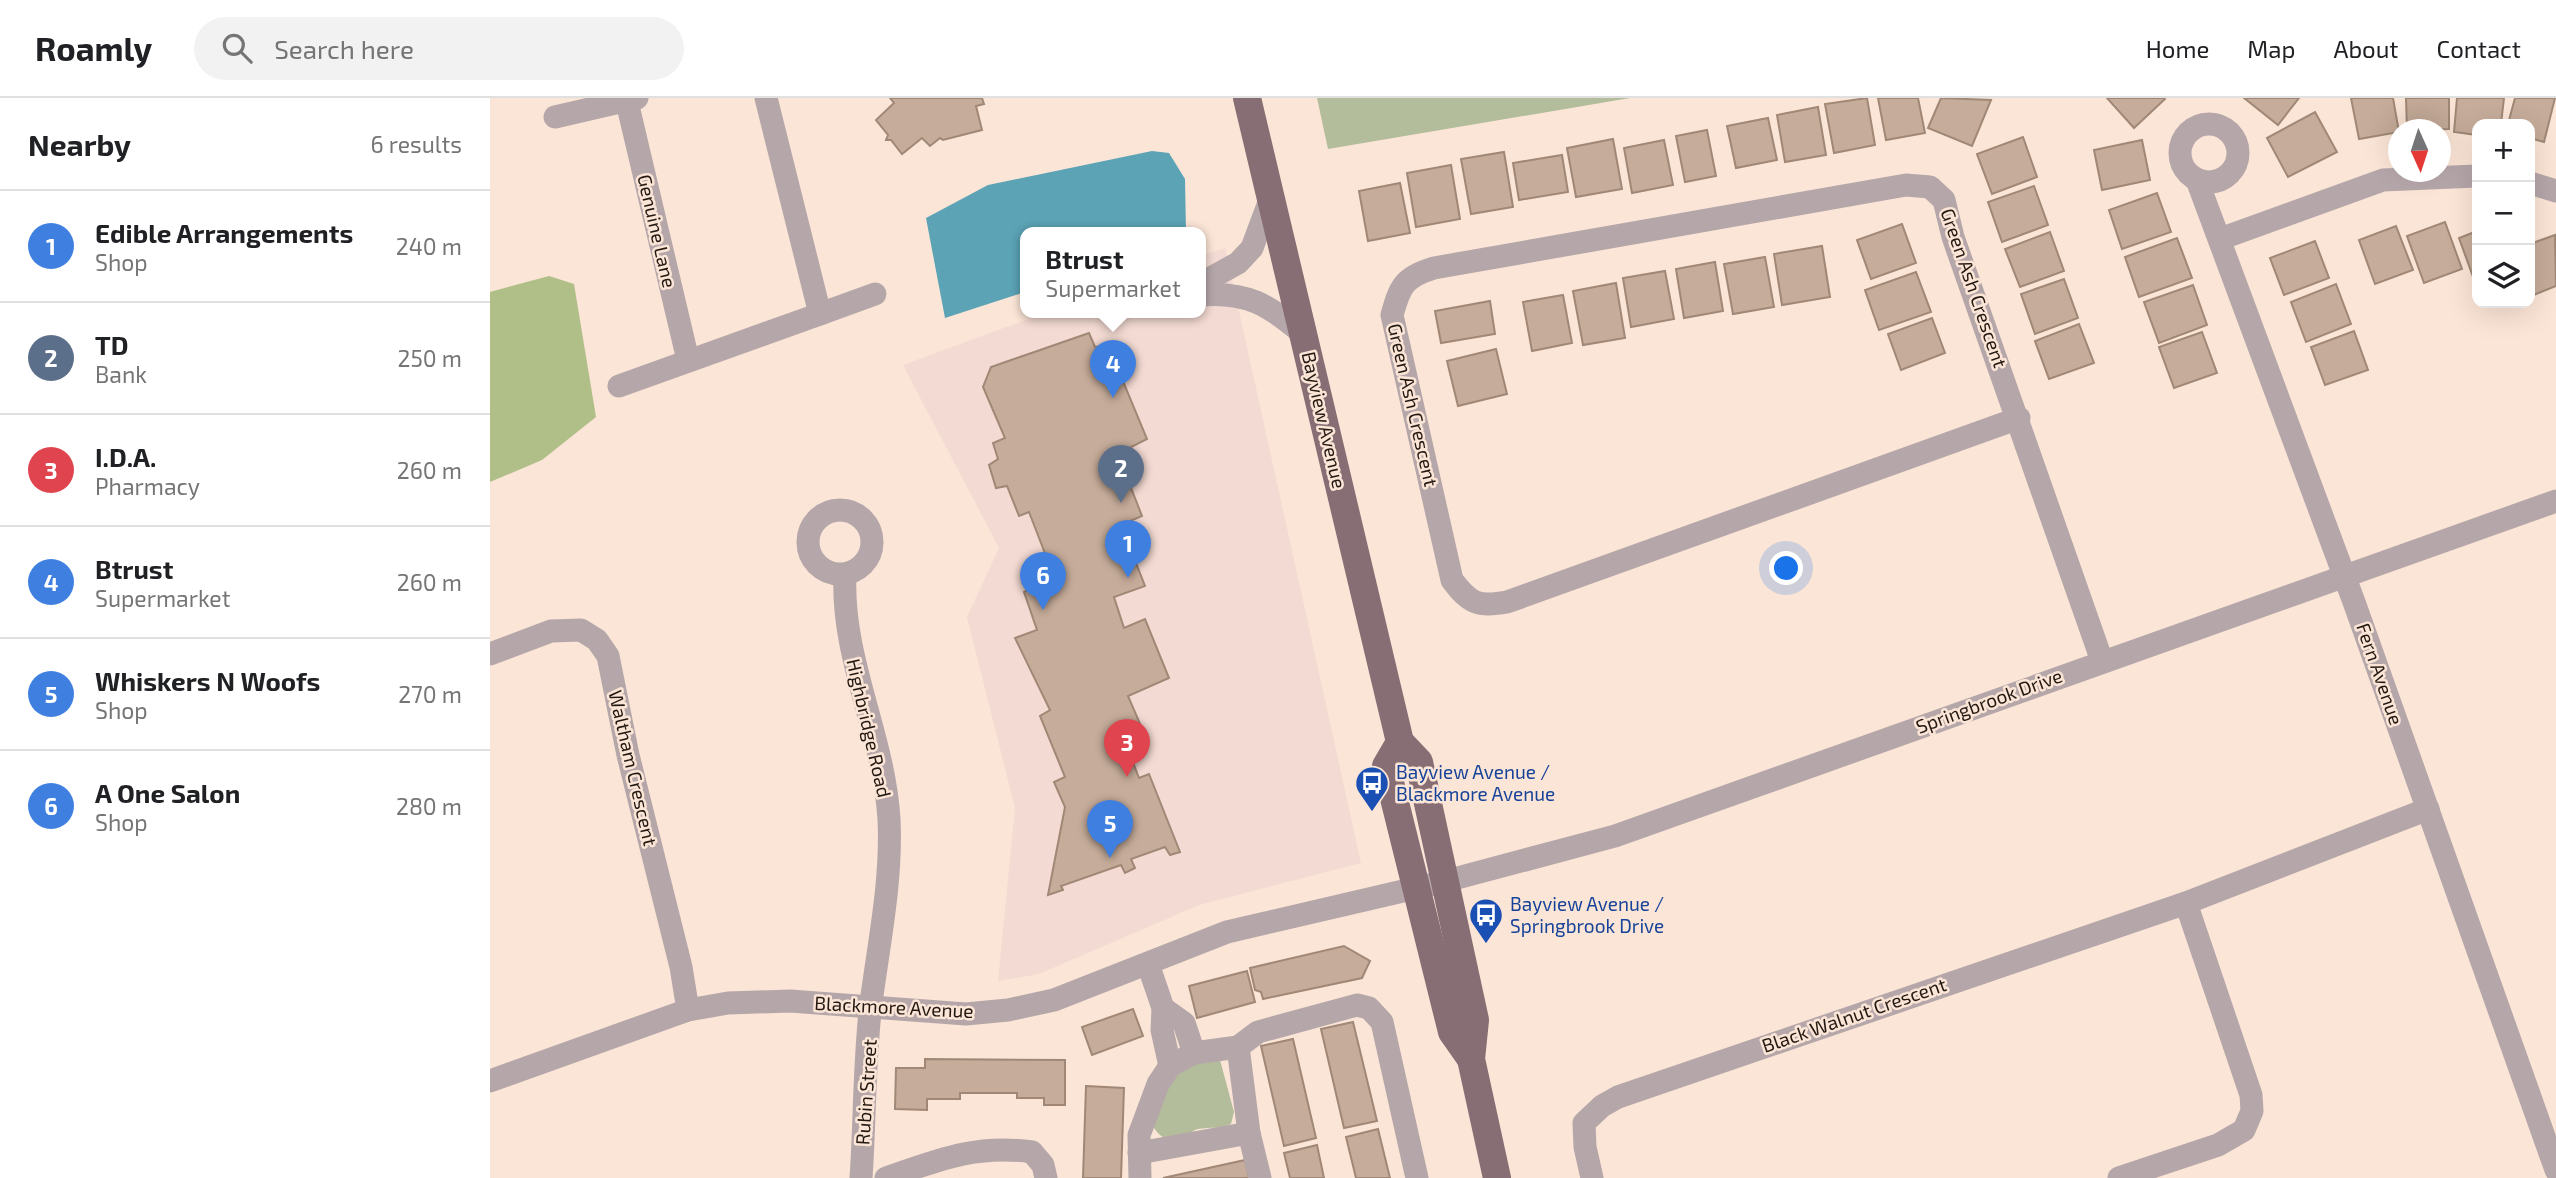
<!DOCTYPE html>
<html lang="en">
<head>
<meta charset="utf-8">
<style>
	body { margin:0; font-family:"Exo 2",sans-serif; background:#f2f2f2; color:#202124 }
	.controls { position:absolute; right:21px; top:21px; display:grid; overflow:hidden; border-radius:14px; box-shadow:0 7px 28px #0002 }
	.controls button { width:63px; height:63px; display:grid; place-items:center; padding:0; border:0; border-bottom:2px solid #e0e0e0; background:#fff; color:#202124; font:35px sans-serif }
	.compass { position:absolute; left:1898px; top:21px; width:63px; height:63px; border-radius:50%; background:#fff; box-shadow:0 7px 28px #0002; rotate:177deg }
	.you { position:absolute; left:1297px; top:471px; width:24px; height:24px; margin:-18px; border:5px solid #fff; border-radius:50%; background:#1a73e8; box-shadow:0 0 0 10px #1a73e833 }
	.badge { display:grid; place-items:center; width:46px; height:46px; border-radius:50%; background:#8f39a7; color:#fff; font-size:23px; font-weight:700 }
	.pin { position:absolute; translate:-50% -58px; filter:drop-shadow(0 2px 4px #0008) }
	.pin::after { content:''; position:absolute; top:37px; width:24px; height:21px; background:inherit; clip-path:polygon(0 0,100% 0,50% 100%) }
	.popup { position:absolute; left:530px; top:129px; width:186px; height:91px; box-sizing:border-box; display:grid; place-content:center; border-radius:14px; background:#fff; filter:drop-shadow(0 2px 5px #0005); font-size:23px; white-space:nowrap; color:#757577 }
	.popup b { font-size:26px; color:#202124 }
	.popup::after { content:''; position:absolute; left:50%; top:100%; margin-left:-14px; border:14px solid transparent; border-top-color:#fff }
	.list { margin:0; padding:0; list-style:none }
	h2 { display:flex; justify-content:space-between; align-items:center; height:91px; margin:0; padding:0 28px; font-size:30px }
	h2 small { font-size:23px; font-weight:400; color:#757577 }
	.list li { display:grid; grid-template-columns:46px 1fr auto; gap:21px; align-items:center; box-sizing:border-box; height:112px; padding:0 28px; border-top:2px solid #e0e0e0 }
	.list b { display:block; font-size:26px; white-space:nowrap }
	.list p { margin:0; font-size:23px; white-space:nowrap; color:#757577 }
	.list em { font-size:23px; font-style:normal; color:#757577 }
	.icon { flex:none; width:38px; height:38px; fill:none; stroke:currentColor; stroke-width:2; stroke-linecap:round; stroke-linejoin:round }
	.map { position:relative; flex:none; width:2066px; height:1080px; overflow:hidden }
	header { display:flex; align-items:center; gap:42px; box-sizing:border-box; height:98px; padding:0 35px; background:#fff; border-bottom:2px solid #e0e0e0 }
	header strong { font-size:33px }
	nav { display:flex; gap:38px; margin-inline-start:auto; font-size:24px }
	.search { width:490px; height:63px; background:#f2f2f2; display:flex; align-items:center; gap:18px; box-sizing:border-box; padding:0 24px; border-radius:38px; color:#757577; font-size:26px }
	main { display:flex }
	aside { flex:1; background:#fff }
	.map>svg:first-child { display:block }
	.commercial { fill:#f3dad2 }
	.green { fill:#b3bc9b }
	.forest { fill:#b0be87 }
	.water { fill:#5ba3b5 }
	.building { fill:#c6ac9a; stroke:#a18876; stroke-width:2 }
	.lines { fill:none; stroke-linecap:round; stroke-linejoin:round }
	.minor { stroke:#b5a6a9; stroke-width:23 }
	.major { stroke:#876d74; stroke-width:28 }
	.labels { text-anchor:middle; stroke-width:5; stroke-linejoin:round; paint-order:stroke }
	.street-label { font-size:19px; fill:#231912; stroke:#fbe5d6 }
	.transit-label { font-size:19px; fill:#164399; stroke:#fbe5d6; text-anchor:start }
</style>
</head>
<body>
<header>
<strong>Roamly</strong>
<div class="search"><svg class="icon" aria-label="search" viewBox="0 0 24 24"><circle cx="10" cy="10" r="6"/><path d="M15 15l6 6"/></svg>Search here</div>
<nav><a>Home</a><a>Map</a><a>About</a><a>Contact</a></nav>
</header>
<main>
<aside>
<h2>Nearby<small>6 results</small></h2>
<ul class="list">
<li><span class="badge" style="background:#3f7fe0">1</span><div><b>Edible Arrangements</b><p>Shop</p></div><em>240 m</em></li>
<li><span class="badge" style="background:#5c6f8a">2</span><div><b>TD</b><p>Bank</p></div><em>250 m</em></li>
<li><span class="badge" style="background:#e0444e">3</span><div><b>I.D.A.</b><p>Pharmacy</p></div><em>260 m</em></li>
<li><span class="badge" style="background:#3f7fe0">4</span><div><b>Btrust</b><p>Supermarket</p></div><em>260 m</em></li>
<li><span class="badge" style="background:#3f7fe0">5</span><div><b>Whiskers N Woofs</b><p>Shop</p></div><em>270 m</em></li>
<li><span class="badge" style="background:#3f7fe0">6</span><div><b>A One Salon</b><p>Shop</p></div><em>280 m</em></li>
</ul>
</aside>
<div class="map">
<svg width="2066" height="1080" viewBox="0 0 2066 1080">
	<rect width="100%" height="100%" fill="#fbe5d6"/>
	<polygon class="commercial" points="735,150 871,765 709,807 549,876 508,883 525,710 477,519 509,450 413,267 557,214 710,214 711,158"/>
	<g class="green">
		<polygon points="827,0 1140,0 838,51"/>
		<path d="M730,962L744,1014L741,1026C730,1031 720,1029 708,1031C702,1032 700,1037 694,1039C674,1049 664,1032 657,1017L690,968Z"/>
	</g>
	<polygon class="forest" points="59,178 84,186 106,319 52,362 0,384 0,194"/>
	<polygon class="water" points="662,53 679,55 695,81 696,134 536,134 535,194 455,220 436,120 498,87"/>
	<g class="building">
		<polygon points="400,0 492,0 494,6 486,8 492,32 453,42 450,40 440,48 432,40 412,56 401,42 396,42 398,37 386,22 404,5"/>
		<polygon points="1377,0 1385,47 1344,55 1335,6"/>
		<polygon points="1388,0 1428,0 1435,35 1396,42"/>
		<polygon points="1451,0 1501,2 1482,48 1438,30"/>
		<polygon points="1617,0 1674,0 1675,1 1644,30"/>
		<polygon points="1754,0 1809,0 1788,27"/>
		<polygon points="1861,0 1903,0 1909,34 1869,41"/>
		<polygon points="1916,0 1959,0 1959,31 1917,32"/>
		<polygon points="1967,0 2014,0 2011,26 1987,26 1987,37 1964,34"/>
		<polygon points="2025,0 2065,0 2054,44 2040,40 2040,26 2018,26"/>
		<polygon points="1328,9 1336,57 1295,64 1287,17"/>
		<polygon points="1825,14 1847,54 1798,79 1777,40"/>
		<polygon points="1278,20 1287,62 1246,70 1237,28"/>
		<polygon points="1217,32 1226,78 1195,84 1186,38"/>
		<polygon points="1533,39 1547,79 1502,96 1487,56"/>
		<polygon points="1123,41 1132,91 1086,99 1077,50"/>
		<polygon points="1174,42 1183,87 1142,95 1134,50"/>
		<polygon points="1652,42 1660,82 1612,92 1604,52"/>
		<polygon points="1014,54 1023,109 981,116 971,61"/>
		<polygon points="1072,57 1078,94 1029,102 1023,65"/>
		<polygon points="961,67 970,121 926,129 917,75"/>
		<polygon points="910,85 920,135 878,143 869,93"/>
		<polygon points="1544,88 1558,127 1512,144 1498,104"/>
		<polygon points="1667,95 1681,134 1632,151 1619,112"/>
		<polygon points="1955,124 1972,171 1934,185 1917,138"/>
		<polygon points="1412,126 1426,165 1381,181 1367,142"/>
		<polygon points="1906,128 1923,172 1885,186 1869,142"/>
		<polygon points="1987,133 1987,186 1986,187 1969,140"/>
		<polygon points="1560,134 1574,173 1530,189 1515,151"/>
		<polygon points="2065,137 2066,188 2041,198 2040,146"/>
		<polygon points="1687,140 1702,180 1649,199 1635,159"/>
		<polygon points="1825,143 1839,180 1794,197 1780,160"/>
		<polygon points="1332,148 1340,199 1292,207 1284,156"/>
		<polygon points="1275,159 1284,209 1243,216 1234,166"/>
		<polygon points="1225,164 1233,213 1194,220 1186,171"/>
		<polygon points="1175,173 1184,221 1141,229 1133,180"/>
		<polygon points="1426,174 1441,214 1389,232 1375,192"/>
		<polygon points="1574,181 1588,220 1545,236 1531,196"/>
		<polygon points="1126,185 1135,240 1093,247 1083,193"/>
		<polygon points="1846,186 1861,226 1816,244 1801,204"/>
		<polygon points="1703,187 1717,227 1669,245 1654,204"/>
		<polygon points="1073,197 1082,245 1042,253 1033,204"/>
		<polygon points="1000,203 1005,236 951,245 945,213"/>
		<polygon points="1442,220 1455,255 1411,272 1398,236"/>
		<polygon points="1589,226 1604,265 1559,281 1545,243"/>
		<polygon points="1864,233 1878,272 1835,287 1821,249"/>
		<polygon points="1712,234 1727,275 1684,290 1669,249"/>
		<polygon points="599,235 605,249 618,247 657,341 641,349 647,364 638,382 652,418 631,427 655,488 624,499 634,530 655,521 679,580 638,598 654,635 635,644 649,680 659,676 690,754 680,757 675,749 641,761 645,770 635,775 631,767 571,788 573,792 558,797 575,709 564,684 575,679 550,618 560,612 525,540 547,532 534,494 543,489 540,476 561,471 539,414 529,418 517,388 506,390 499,367 508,361 503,345 515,340 493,289 501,269"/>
		<polygon points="1006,251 1017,296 968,308 957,263"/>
		<polygon points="854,848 880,863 872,880 773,901 771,894 765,892 760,870"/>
		<polygon points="757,873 765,904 707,920 699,888"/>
		<polygon points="643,911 653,938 602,957 592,929"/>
		<polygon points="863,924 887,1023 854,1030 831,931"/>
		<polygon points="803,941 826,1040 794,1048 771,948"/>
		<polygon points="435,961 575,962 575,1007 554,1007 554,1000 527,1000 527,995 470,995 470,1001 437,1001 437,1012 405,1011 406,970 435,970"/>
		<polygon points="596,988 634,990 631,1080 593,1080"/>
		<polygon points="888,1031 900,1080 866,1080 856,1039"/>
		<polygon points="827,1047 834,1080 800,1080 794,1055"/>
		<polygon points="755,1062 759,1080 673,1080"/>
	</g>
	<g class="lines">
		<g class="minor">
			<polyline points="137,4 198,262"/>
			<polyline points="65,19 147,0"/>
			<circle cx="1719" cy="55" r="29"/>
			<polyline points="1707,82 1864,504 2066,1072"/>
			<polyline points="2040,85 2066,93"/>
			<polyline points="1730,141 1893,82 1987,78"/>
			<polyline points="710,186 748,165 762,150 781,99"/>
			<path d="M710,197C757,193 779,207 813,236"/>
			<polyline points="330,216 385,196"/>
			<polyline points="129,288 330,216 276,0"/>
			<path d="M1529,320L1017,504C988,509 980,506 962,482L902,217C910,188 914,179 944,170L1416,87L1440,89L1454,102L1463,139L1612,563"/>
			<circle cx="350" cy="444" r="32"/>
			<path d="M355,476C351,561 394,637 399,721C402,783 389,844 381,905C374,963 375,1022 371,1080"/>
			<polyline points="0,556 61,533 91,532 107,542 118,558 138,657 191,869 198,912"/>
			<polyline points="658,866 673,910 672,932 680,968"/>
			<polyline points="673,910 694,925 704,955"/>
			<polyline points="748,949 759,1035 770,1080"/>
			<polyline points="0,983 198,912 238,905 300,903 476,916 518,912 564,902 737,834 956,783 1125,738 2066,403"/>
			<polyline points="649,1055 759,1035"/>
			<path d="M396,1080C448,1062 486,1046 542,1054L553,1067L556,1080"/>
			<polyline points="650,1080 649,1037 668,986 680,968 704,955 748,949 768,934 867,907 879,910 892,924 927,1080"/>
			<polyline points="1102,1080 1095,1049 1094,1025 1112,1008 1128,999 1696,805 1938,711"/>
			<polyline points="1629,1080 1728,1047 1754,1032 1762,1013 1761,997 1696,805"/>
		</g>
		<g class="major">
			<polyline points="757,0 910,644 929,664 985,922 981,961 1007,1080"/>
			<polyline points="910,644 896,668 962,934 981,961"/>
		</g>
	</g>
	<defs>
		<g id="bus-pin" transform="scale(1.75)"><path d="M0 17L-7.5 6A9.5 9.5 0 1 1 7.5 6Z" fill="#1a4fb4" stroke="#fbe5d6"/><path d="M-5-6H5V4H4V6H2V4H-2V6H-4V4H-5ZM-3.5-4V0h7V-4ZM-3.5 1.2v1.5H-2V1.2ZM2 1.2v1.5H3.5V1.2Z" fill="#fff"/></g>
	</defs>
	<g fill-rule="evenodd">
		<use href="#bus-pin" x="882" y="685"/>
		<use href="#bus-pin" x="996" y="817"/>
	</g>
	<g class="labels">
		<g class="street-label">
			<text transform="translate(167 133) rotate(77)" y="7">Genuine Lane</text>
			<text transform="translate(1484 190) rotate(71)" y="7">Green Ash Crescent</text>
			<text transform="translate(923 307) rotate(77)" y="7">Green Ash Crescent</text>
			<text transform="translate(834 322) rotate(77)" y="7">Bayview Avenue</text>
			<text transform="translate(1890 576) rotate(71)" y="7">Fern Avenue</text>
			<text transform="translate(1499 603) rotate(-20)" y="7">Springbrook Drive</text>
			<text transform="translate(379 630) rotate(77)" y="7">Highbridge Road</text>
			<text transform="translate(143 670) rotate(77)" y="7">Waltham Crescent</text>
			<text transform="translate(404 909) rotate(3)" y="7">Blackmore Avenue</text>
			<text transform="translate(1364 917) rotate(-19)" y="7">Black Walnut Crescent</text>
			<text transform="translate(376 994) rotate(-86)" y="7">Rubin Street</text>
		</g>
		<g class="transit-label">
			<text x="906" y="681">Bayview Avenue /<tspan x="906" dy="22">Blackmore Avenue</tspan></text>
			<text x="1020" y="813">Bayview Avenue /<tspan x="1020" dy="22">Springbrook Drive</tspan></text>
		</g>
	</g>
</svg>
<div class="controls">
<button>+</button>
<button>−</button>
<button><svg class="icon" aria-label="layers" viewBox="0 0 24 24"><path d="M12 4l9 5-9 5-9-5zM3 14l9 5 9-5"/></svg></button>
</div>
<svg class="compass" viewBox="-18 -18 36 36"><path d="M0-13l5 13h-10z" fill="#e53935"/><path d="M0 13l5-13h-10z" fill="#757577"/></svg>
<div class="you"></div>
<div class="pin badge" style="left:638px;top:480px;background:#3f7fe0">1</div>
<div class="pin badge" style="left:631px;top:405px;background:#5c6f8a">2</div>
<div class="pin badge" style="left:637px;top:679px;background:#e0444e">3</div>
<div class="pin badge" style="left:623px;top:300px;background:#3f7fe0">4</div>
<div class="popup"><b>Btrust</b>Supermarket</div>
<div class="pin badge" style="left:620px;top:760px;background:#3f7fe0">5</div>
<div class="pin badge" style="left:553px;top:512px;background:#3f7fe0">6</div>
</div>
</main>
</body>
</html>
